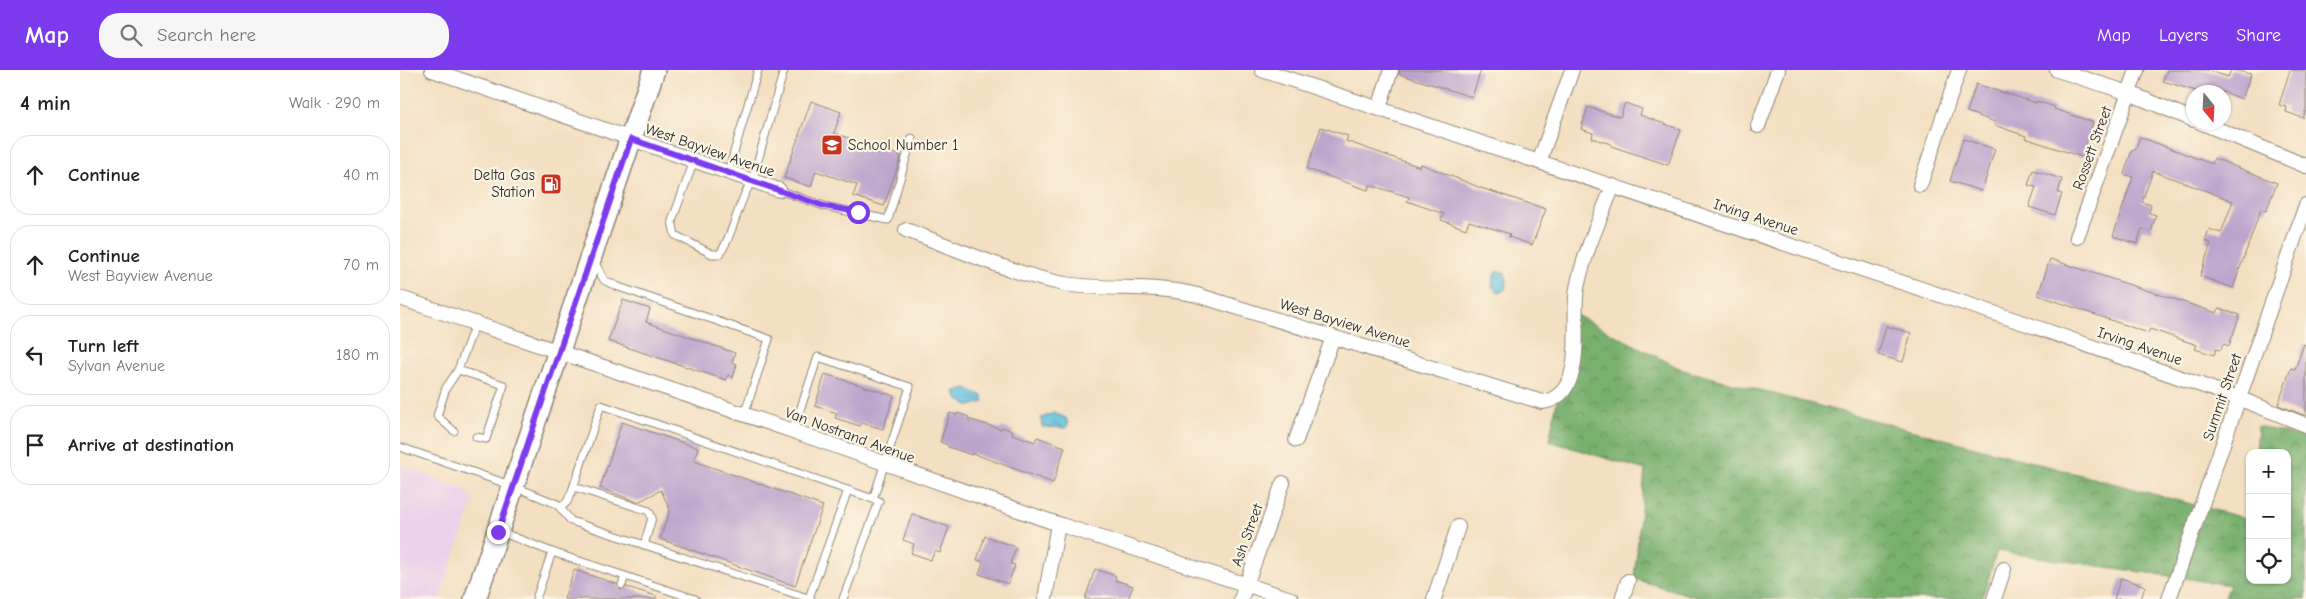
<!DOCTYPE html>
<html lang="en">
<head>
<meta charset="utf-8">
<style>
	body { margin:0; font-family:"Comic Neue",sans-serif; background:#f6f6f6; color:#222 }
	.controls { position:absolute; right:15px; bottom:15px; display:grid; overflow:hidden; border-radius:10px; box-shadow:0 1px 4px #0004 }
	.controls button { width:45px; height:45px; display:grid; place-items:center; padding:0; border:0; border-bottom:1px solid #e0e0e0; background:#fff; color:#222; font:25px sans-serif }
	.compass { position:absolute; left:1786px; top:15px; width:45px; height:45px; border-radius:50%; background:#fff; box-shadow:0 1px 4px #0004; rotate:162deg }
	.stop { position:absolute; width:15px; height:15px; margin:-11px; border:4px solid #7c3aed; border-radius:50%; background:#fff }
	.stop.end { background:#7c3aed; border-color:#fff; box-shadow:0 1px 5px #0008 }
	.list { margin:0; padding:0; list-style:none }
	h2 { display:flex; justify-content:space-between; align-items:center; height:65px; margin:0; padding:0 20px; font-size:21px }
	h2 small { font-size:16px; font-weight:400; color:#767676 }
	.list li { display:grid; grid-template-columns:32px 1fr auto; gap:15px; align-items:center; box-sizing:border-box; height:80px; margin:0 10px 10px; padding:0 10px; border:1px solid #e0e0e0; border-radius:20px }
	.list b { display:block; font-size:19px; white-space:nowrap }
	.list p { margin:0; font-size:16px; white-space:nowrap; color:#767676 }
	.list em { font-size:16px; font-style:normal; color:#767676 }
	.icon { flex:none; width:28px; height:28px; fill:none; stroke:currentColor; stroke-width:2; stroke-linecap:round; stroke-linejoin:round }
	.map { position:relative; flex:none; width:1906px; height:529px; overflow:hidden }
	header { display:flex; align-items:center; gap:30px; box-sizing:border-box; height:70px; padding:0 25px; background:#7c3aed; color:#fff }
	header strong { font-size:24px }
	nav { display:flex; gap:28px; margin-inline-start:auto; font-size:18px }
	.search { width:350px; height:45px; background:#f6f6f6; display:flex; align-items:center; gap:12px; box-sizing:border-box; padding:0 18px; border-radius:20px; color:#767676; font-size:19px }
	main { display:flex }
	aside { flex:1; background:#fff }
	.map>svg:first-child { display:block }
	.built { fill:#ecd1ea }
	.forest { fill:url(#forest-crowns); stroke:#526e4c }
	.water { fill:url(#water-ripples); stroke:#447484 }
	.building { fill:#bba5cd }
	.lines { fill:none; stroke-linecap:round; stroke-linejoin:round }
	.service-casing { stroke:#8f8576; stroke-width:9 }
	.minor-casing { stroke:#8f8576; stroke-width:16 }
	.primary-casing { stroke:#8f8576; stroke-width:24 }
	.service { stroke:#fff; stroke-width:7 }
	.minor { stroke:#fff; stroke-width:14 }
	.primary { stroke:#fff; stroke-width:21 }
	.route { stroke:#7c3aed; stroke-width:6 }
	.labels { text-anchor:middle; stroke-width:4.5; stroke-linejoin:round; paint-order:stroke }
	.poi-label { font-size:15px; fill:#2b2b2b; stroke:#fcf5e5; text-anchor:start }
	.street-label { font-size:15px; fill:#2b2b2b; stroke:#fcf5e5 }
</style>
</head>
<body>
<header>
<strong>Map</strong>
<div class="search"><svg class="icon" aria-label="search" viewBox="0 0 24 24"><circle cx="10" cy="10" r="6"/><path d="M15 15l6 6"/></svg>Search here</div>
<nav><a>Map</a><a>Layers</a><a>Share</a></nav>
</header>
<main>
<aside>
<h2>4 min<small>Walk · 290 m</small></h2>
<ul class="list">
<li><svg class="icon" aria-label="ahead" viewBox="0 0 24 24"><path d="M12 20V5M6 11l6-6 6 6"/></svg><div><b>Continue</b></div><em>40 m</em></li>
<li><svg class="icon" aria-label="ahead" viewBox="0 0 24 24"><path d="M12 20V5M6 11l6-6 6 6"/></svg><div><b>Continue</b><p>West Bayview Avenue</p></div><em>70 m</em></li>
<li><svg class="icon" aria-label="left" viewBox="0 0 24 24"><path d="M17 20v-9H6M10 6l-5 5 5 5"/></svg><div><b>Turn left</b><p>Sylvan Avenue</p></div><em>180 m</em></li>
<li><svg class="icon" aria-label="arrive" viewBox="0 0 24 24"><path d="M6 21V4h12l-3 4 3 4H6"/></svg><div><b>Arrive at destination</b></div></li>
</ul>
</aside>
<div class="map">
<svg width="1906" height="529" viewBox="0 0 1906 529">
	<defs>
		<pattern id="forest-crowns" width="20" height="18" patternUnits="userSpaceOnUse" patternTransform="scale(1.25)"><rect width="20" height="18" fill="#79b06e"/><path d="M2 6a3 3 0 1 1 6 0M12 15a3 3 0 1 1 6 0" fill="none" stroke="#638f5b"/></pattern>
		<pattern id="water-ripples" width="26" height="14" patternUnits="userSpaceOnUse" patternTransform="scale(1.25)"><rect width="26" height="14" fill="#5ebedc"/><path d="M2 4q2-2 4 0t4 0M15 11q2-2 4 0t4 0" fill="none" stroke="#4e9bb3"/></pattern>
	</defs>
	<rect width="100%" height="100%" fill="#fcf5e5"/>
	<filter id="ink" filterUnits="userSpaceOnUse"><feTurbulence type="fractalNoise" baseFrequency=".02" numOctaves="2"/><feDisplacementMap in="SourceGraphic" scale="10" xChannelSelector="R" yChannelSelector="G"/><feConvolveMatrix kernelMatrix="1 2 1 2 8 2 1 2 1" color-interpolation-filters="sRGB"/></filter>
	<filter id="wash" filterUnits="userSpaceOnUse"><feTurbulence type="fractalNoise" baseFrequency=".0096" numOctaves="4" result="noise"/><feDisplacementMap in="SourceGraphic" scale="20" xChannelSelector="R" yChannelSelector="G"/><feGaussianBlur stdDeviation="1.12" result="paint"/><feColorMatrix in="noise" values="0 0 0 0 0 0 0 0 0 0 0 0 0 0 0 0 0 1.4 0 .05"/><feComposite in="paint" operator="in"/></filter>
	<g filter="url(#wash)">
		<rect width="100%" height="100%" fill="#f3dfc1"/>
		<polygon class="built" points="0,395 65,420 74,431 39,529 0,529"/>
		<polygon class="forest" points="1174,244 1283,300 1848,449 1850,438 1850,510 1887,510 1887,383 1856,383 1858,356 1906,368 1906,529 1824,529 1830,515 1597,481 1582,529 1303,529 1234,509 1245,400 1149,371"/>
		<g class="water">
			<path d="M1097,201L1104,202C1108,209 1109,217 1102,222L1096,221L1092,216L1094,205Z"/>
			<polygon points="566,318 583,326 584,332 570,336 557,329 555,321"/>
			<polygon points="654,343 666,348 668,354 666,358 642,357 641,348"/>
		</g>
		<g id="blocks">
			<g class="building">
				<polygon points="1000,0 1081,0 1072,27 999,4"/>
				<polygon points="1767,0 1806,0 1828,7 1831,0 1851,4 1842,29 1824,22 1799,22 1763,11"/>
				<polygon points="1890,0 1906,0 1906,39 1903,48 1886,42 1887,37 1879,35"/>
				<polygon points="1576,14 1636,33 1636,31 1655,37 1654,39 1693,52 1682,87 1625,68 1626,66 1594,55 1595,52 1567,42"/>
				<polygon points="411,31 441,42 434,63 501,86 484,136 453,126 457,115 416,101 411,117 384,108"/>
				<polygon points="1225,33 1242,39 1240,45 1281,60 1268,95 1211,76 1211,74 1192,68 1193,63 1181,59 1188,37 1220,47"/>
				<polygon points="921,57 948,66 946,71 1020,97 1021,94 1081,118 1146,139 1132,175 1109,167 1110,164 1069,151 1066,159 1041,150 1044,144 1007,131 1009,127 970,115 968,120 907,99"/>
				<polygon points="1740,67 1812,94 1814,88 1877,113 1866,141 1861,139 1833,218 1800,206 1811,173 1805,171 1809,159 1821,163 1833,131 1753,101 1742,132 1751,135 1749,143 1756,145 1751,161 1742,159 1737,174 1713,166 1733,107 1724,104 1732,80 1735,80"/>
				<polygon points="1563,69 1595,79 1582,121 1550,111"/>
				<polygon points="1633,100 1662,109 1658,123 1662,124 1655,145 1629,137 1636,117 1628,115"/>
				<polygon points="1650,189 1817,243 1819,238 1840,245 1829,276 1823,274 1821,280 1816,279 1814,285 1795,279 1797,275 1750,259 1748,263 1638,225"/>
				<polygon points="223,230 250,239 246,252 335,283 332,293 337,294 333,308 328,305 326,310 208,271"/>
				<polygon points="1486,256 1511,263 1503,292 1478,285"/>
				<polygon points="1904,274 1906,275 1906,346 1878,335 1891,298 1895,299"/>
				<polygon points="425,304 494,326 483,359 462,353 460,356 435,348 437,343 415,336"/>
				<polygon points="550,343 557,345 558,343 569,347 568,349 601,359 602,357 613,361 612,364 635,372 637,367 665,377 653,413 572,383 572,385 548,377 548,375 540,372"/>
				<polygon points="222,352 298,378 294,391 423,436 395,516 260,469 270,440 261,420 238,432 200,418"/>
				<polygon points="512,444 549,457 540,483 535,481 531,490 511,483 514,474 503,470"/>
				<polygon points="585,466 616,477 610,494 615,495 608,514 579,504 583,492 577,490"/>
				<polygon points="695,499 716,506 715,510 733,516 728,529 685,529"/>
				<polygon points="174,500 217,514 220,520 227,517 256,526 256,529 164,529"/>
				<polygon points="1721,508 1745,516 1741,529 1714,529"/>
			</g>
		</g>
	</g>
	<g filter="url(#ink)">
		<use href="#blocks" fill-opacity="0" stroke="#8f8576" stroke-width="1"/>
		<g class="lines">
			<g class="service-casing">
				<g id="service">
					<path d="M294,91L272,151L275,165L312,184H320C335,161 337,133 352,111L384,0"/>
					<polyline points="328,103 358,0"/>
					<polyline points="379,120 424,136 488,150 512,68"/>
					<polyline points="195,193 204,210 216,216 369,269 344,345"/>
					<polyline points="58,300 104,315 86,369 76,367"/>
					<polyline points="54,361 37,346 46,318 58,300 75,254"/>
					<polyline points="393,361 418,287 510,317 473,429"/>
					<polyline points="0,377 113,416 157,434 171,451 411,529"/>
					<polyline points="174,417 249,441 252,448 244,475"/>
					<polyline points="161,437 167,432 172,421 201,335 479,431 443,529"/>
					<polyline points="101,462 152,482 136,529"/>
					<polyline points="152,482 295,529"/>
					<polyline points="222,515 225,506"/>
					<polyline points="409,528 448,420"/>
				</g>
			</g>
			<g class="minor-casing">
				<g id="minor">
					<polyline points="32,0 379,120"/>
					<polyline points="862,0 1624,253 1838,328 1906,355"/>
					<polyline points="1657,0 1729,23 1794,50"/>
					<polyline points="979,38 991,0"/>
					<polyline points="1800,52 1906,96"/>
					<polyline points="1358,56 1378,0"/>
					<polyline points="1139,92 1172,0"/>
					<polyline points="1520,115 1559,0"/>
					<path d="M506,160C555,178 615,205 665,214C709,221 753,214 797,225L1142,332C1189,326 1171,250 1177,218C1184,183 1200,149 1213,116"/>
					<polyline points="1677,167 1737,0"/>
					<polyline points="0,228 393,361 658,454 891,529"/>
					<polyline points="896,370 933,267"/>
					<polyline points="645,529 658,454"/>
					<polyline points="841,529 883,413"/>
					<polyline points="1034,529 1058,457"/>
					<polyline points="1222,529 1228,511"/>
					<polyline points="1594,529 1604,499"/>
					<polyline points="1769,529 1906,135"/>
				</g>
			</g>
			<g class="primary-casing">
				<polyline id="primary" points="75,529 254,0"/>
			</g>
			<use href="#service" class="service"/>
			<use href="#minor" class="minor"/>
			<use href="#primary" class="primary"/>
		</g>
	</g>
	<g class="lines" filter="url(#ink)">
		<polyline class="route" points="98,462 231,69 424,136 458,142"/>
	</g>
	<defs>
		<g id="school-square" transform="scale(1.125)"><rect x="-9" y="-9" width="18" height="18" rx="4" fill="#c8321e" stroke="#fcf5e5"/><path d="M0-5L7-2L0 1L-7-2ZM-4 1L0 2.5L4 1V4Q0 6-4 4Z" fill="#fff"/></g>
		<g id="fuel-square" transform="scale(1.125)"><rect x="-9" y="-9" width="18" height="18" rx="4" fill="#c8321e" stroke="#fcf5e5"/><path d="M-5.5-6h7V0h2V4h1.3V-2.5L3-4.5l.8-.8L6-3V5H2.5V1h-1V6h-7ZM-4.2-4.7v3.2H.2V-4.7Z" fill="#fff"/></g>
	</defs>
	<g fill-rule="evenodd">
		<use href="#school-square" x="432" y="75"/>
		<use href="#fuel-square" x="151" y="114"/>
	</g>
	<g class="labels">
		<g class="poi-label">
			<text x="448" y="80">School Number 1</text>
			<text x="135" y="110" text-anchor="end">Delta Gas<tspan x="135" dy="17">Station</tspan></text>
		</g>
		<g class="street-label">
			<text transform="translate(1692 78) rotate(-70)" y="5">Rossett Street</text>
			<text transform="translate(310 80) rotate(19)" y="5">West Bayview Avenue</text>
			<text transform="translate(1356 147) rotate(18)" y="5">Irving Avenue</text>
			<text transform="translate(945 253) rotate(17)" y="5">West Bayview Avenue</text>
			<text transform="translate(1740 276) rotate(19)" y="5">Irving Avenue</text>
			<text transform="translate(1822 327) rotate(-71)" y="5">Summit Street</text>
			<text transform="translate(450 365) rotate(20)" y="5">Van Nostrand Avenue</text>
			<text transform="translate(847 465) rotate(-70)" y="5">Ash Street</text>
		</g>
	</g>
</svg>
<div class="controls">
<button>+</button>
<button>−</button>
<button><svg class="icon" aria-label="locate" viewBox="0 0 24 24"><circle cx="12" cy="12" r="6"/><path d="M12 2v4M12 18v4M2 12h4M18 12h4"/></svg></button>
</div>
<svg class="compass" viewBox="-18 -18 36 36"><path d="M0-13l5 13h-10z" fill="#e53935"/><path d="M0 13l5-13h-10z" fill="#767676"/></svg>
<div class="stop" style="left:458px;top:142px"></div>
<div class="stop end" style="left:98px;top:462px"></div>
</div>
</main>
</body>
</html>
